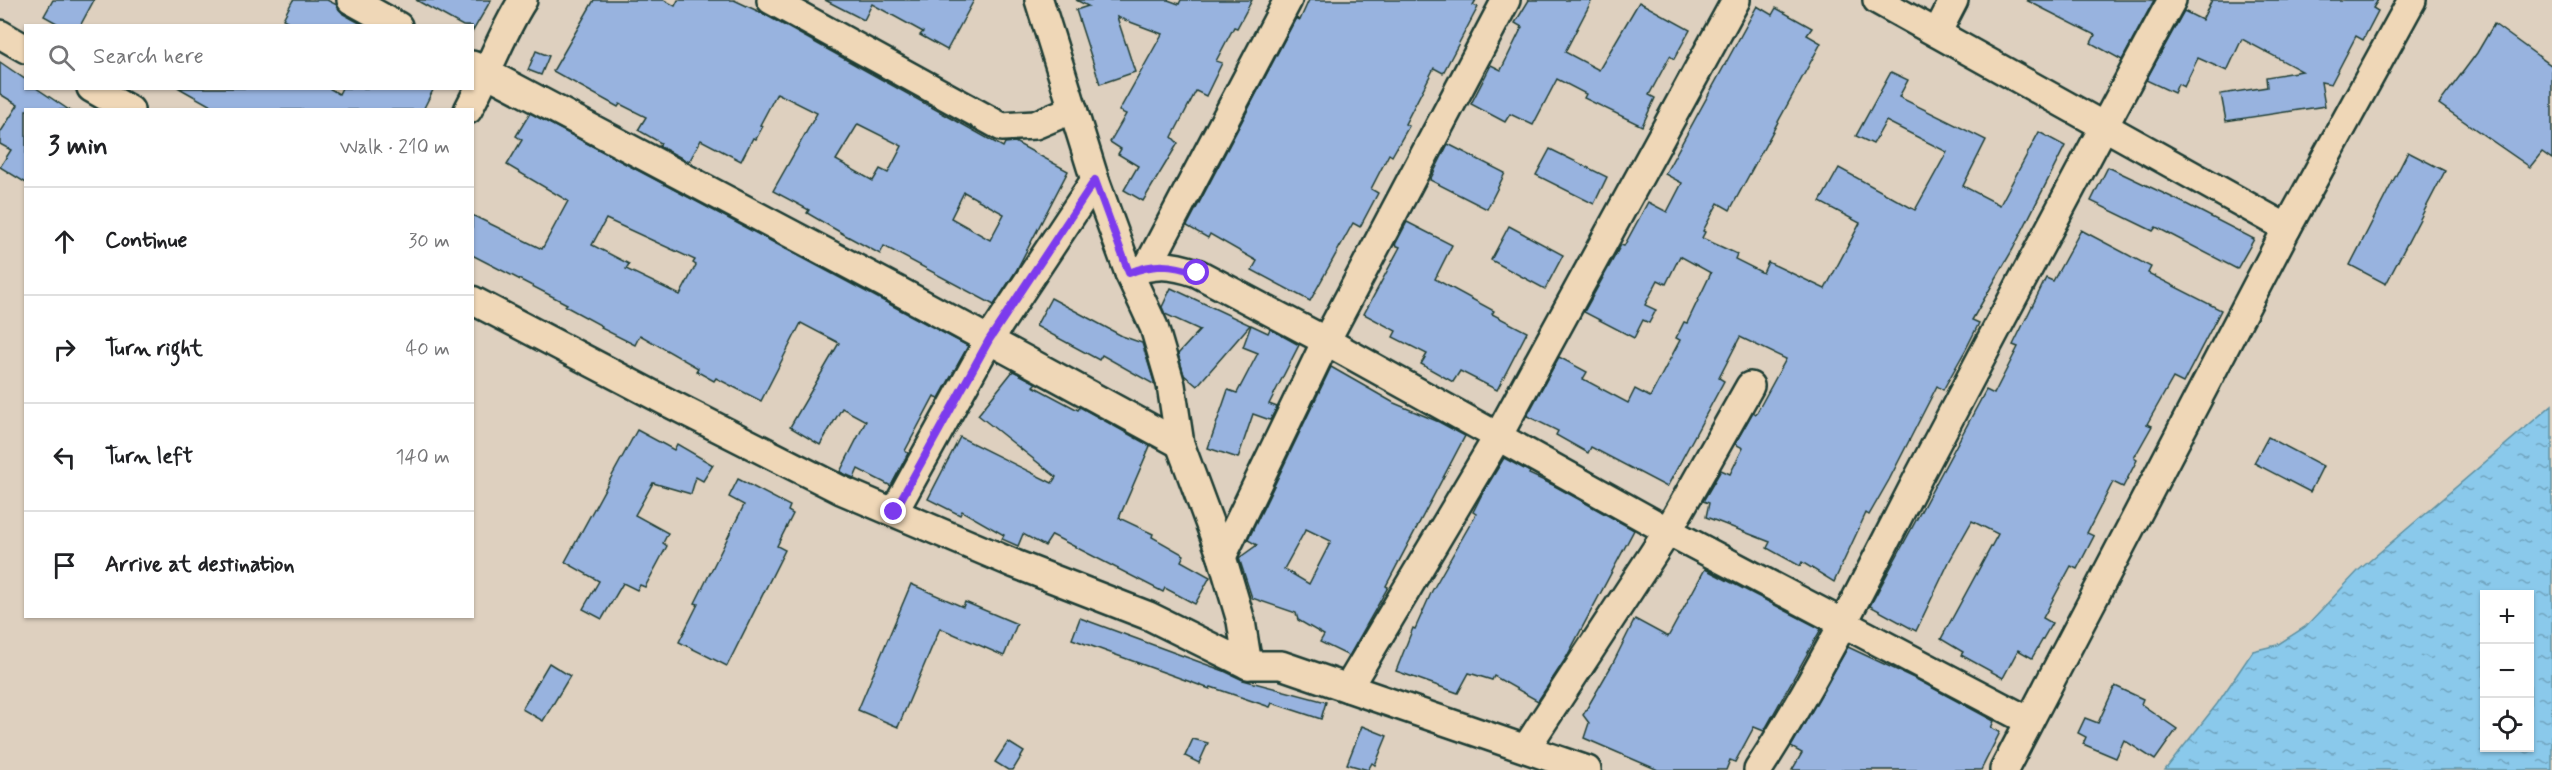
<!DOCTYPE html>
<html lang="en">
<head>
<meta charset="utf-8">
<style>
	body { margin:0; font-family:Mynerve,sans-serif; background:#f2f2f2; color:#202124 }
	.controls { position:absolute; right:18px; bottom:18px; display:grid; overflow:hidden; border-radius:0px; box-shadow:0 2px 4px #0004 }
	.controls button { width:54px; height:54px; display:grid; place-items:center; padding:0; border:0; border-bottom:2px solid #e0e0e0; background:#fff; color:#202124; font:30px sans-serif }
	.stop { position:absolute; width:18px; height:18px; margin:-14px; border:4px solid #7c3aed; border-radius:50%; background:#fff }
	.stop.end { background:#7c3aed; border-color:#fff; box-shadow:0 2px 6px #0008 }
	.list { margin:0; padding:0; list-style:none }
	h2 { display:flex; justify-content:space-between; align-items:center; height:78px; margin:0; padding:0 24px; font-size:26px }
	h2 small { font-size:20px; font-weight:400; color:#757577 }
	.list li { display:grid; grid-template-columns:39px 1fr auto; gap:18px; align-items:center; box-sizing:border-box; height:108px; padding:0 24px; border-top:2px solid #e0e0e0 }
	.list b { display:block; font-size:22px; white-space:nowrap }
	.list em { font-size:20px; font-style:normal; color:#757577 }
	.icon { flex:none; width:33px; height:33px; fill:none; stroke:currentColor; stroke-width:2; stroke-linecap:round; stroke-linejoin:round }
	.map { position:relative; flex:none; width:2552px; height:770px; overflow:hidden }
	.search { position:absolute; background:#fff; box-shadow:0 2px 4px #0004; left:24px; top:24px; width:450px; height:66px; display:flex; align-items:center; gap:15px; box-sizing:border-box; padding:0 21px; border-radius:0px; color:#757577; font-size:22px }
	.panel { position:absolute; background:#fff; box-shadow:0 2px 4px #0004; left:24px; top:108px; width:450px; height:510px; border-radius:0px }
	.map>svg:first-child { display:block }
	.water { fill:url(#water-ripples); stroke:#5f91a2; stroke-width:1.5; fill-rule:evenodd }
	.building { fill:#98b3df; stroke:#1f3d34; stroke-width:1.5; fill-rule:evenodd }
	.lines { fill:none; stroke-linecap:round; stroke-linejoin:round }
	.minor-casing { stroke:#1f3d34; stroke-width:32 }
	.minor { stroke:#efd7b7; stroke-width:27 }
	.route { stroke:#7c3aed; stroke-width:8 }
</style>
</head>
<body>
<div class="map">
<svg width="2552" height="770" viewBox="0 0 2552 770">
	<defs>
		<pattern id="water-ripples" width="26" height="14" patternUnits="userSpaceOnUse" patternTransform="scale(1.5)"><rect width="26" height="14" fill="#8ac9eb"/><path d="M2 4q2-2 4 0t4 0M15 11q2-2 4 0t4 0" fill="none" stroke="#70a4bf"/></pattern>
	</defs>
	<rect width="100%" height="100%" fill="#ded0bf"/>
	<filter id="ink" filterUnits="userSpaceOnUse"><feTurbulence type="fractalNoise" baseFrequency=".0167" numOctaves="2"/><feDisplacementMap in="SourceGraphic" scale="12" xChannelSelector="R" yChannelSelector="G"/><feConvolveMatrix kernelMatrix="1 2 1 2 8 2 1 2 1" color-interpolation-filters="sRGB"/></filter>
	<g filter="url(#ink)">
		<path class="water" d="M2552,405V770H2165L2217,704L2253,651L2277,645L2305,627L2359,570ZM2484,594H2530V748H2484Z"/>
		<g class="building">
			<polygon points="53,0 94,0 80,26 62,26 44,16"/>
			<polygon points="293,0 327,0 337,5 343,14 365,26 297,26 283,19"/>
			<polygon points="416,0 491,0 473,31 472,26 463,26"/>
			<path d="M594,0H664L675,6L678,0H734L762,13L1003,147L1005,143L1015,142L1068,171L1016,271L994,305L884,246L880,254L845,235L807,213L809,210L773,191L817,113L777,93L760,125L763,126L756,139L753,138L741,161L701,140L689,162L659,146L661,143L638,130L646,117L620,104L618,107L553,71ZM858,124L902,146L888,173L880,169L873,181L836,160ZM964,192L1004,214L990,240L951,218Z"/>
			<polygon points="825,0 974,0 947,50 920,35 923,32 872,4 864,20"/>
			<polygon points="1076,0 1168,0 1179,4 1181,0 1252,0 1237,28 1234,27 1216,61 1222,63 1206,96 1196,91 1172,137 1178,143 1143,201 1124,190 1138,166 1118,154 1121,149 1110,142 1126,114 1119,111 1162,34 1117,17 1135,72 1100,84 1076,10 1088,6"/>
			<polygon points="1309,0 1476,0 1473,5 1478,7 1443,73 1434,68 1405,124 1409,126 1392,156 1389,154 1371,189 1378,193 1360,227 1353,223 1310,301 1252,270 1257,261 1210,234 1208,238 1187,226 1296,18 1300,20"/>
			<polygon points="1529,0 1592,0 1565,52 1599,70 1639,2 1690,30 1674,59 1670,56 1649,95 1655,98 1642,126 1584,98 1586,94 1557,79 1533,125 1510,114 1505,122 1471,104 1491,65 1501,70 1522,27 1515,23"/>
			<polygon points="2026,0 2154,0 2122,60 2091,43 2095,35"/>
			<polygon points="2212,0 2378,0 2373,8 2378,11 2363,40 2356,36 2331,84 2321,82 2325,106 2226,121 2221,94 2267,87 2266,77 2302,71 2242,39 2227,71 2198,58 2184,87 2178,84 2174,93 2146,80 2184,11 2202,20"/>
			<polygon points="1757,6 1772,15 1776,8 1812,28 1807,35 1821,43 1730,210 1718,203 1703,231 1705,232 1702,238 1737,254 1735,259 1763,273 1768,262 1825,289 1860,223 1820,202 1839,168 1915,210 1947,152 1886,121 1873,144 1856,136 1891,72 1908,80 1899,97 1986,140 1963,186 2000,205 2039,132 2065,146 2013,249 1972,320 1979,323 1966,349 1943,390 1937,386 1889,480 1869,515 1866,513 1834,582 1802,562 1800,566 1767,548 1770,542 1706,517 1709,503 1703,501 1721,470 1730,474 1743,448 1735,444 1753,412 1756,414 1786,359 1740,337 1719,378 1724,381 1667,487 1591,447 1588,453 1556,435 1558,431 1527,416 1559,357 1587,372 1583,379 1628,403 1635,389 1650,397 1680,340 1676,338 1684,322 1687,323 1711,273 1680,256 1666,284 1658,280 1645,305 1656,310 1649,323 1643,320 1634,338 1584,312 1621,245 1624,246 1648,202 1667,212 1682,183 1665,174"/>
			<polygon points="2494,24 2552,66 2552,159 2542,152 2530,167 2439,104 2477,53"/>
			<polygon points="536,51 549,56 541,75 528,70"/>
			<polygon points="0,62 26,80 26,88 36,88 69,110 26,110 26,183 0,167 11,150 0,144 0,133 18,105 0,94"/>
			<polygon points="179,88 329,88 339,94 342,88 434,88 423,110 218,110"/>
			<path d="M530,113L968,346L939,398L934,396L905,451L908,453L891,486L858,469L854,478L840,472L866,421L842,408L820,445L790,427L839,343L801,323L761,401L716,378L714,381L696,371L698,368L640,335L635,345L601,328L602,326L565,306L567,304L472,255V215L542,249L568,201L507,165L522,140L516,136ZM606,219L695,260L693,263L696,265L680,295L626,269L629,264L592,245Z"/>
			<polygon points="1448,144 1505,173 1487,209 1430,180"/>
			<polygon points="1550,149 1607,177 1594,204 1536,175"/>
			<polygon points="2408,152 2445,171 2386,284 2350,265"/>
			<polygon points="2108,167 2186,204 2254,239 2237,269 2156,227 2153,231 2091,201"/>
			<polygon points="1407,222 1452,245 1435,279 1494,311 1492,314 1527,332 1497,390 1460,371 1453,382 1421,364 1427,354 1393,337 1396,331 1364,314 1400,247 1395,245"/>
			<polygon points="1509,226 1563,255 1545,289 1491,260"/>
			<polygon points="2081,230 2151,267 2148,273 2221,310 2183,383 2173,378 2147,424 2152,426 2134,458 2137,460 2123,487 2113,482 2087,533 2094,536 2077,569 2071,566 2043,618 2052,623 2032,658 2018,650 2003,678 1961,655 1963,652 1941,639 1998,534 1972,521 1950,560 1916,631 1870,606 1986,390 1994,394 2018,347 2013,345 2046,278 2053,281"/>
			<polygon points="1171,288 1250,325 1197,386 1184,375 1178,354 1200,330 1165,314 1162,307"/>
			<polygon points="1051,298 1122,336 1142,343 1155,385 1102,355 1099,360 1036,326"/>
			<polygon points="1251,325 1268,333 1270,329 1299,345 1269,404 1277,407 1270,420 1253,414 1238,458 1208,448 1228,390 1237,393 1258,353 1243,347"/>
			<path d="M1331,367L1394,403L1439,422L1465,436L1386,586L1388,587L1349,656L1320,642L1324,635L1298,620L1296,613L1252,598L1239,558L1257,545L1248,540ZM1306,529L1331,541L1309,584L1284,569Z"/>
			<polygon points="1013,371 1036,383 1033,386 1078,410 1080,407 1150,446 1119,518 1153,534 1152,537 1184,555 1181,561 1210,577 1195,604 1165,588 1163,592 1052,535 1045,546 1023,534 1018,546 1002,539 1004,535 962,511 960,515 928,499 960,437 1052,483 1056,477 978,415"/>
			<polygon points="637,430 674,450 677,444 713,465 703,481 696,477 691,494 653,483 635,515 668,533 663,543 667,546 645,587 640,585 637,590 623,583 602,619 583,609 599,581 565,562"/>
			<polygon points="2268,437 2323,466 2310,492 2254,463"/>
			<polygon points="1504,458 1530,472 1529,474 1553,485 1634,530 1566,658 1538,701 1494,676 1492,680 1469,673 1458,693 1396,671 1413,628 1415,629 1432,591 1476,514 1473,512 1481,496"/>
			<polygon points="738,479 790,506 788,511 793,514 777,546 785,550 727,666 679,642 698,604 695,603 744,505 729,497"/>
			<polygon points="1705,569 1821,629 1764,731 1754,727 1735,762 1730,760 1726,770 1658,770 1584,738 1589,723 1583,715 1612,665 1635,619 1668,637"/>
			<polygon points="911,584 963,607 965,602 1017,624 1004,656 940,628 898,727 858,710"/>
			<polygon points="1080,618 1224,671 1243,680 1326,702 1321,719 1272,703 1270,707 1211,687 1210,689 1072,639"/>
			<polygon points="1848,647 1918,680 1994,721 1991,728 2000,732 1981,770 1792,770 1802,753 1791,747"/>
			<polygon points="549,663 570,676 543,721 522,709"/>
			<polygon points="2115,686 2143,699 2141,704 2177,729 2155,760 2124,740 2116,758 2083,744 2086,737 2078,733 2085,718 2098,723"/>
			<polygon points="1362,726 1387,736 1375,765 1372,763 1368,770 1347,764"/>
			<polygon points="1193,739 1208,743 1199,763 1185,756"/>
			<polygon points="1008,742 1024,752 1013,770 1008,770 995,762"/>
		</g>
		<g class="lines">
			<g class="minor-casing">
				<g id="minor">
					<polyline points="351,0 398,26"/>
					<polyline points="771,0 1002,127 1035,125 1073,109"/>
					<polyline points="1039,0 1095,180 1129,273 1154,327 1171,385 1180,444 1222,557 1241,621 1248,665"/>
					<polyline points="1877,0 2287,228"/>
					<polyline points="1937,33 1954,0"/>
					<polyline points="0,34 26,49"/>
					<polyline points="472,65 897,290 1180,444"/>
					<polyline points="91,88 130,110"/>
					<path d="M468,110C488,73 501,34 523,0"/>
					<polyline points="1148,266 1288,0"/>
					<path d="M1129,273C1155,263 1171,264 1197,273L1326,341L1668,531L2029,721"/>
					<polyline points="472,300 665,401 841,490 1015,564 1149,616 1248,665 1281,665 1587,770"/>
					<polyline points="894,512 989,340 1095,180"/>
					<polyline points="1222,557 1326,341 1506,0"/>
					<polyline points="1348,688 1497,438 1736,0"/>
					<polyline points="1526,748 1668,531 1750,386"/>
					<path d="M1758,770C1819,676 1868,575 1919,476C2003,317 2086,158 2172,0"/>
					<polyline points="2004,770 2287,228 2412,0"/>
				</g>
			</g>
			<use href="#minor" class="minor"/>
		</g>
	</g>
	<g class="lines" filter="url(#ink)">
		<path class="route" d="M894,512L989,340L1095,180L1129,273C1155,263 1171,264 1197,273"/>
	</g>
</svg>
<div class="controls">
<button>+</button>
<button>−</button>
<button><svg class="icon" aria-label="locate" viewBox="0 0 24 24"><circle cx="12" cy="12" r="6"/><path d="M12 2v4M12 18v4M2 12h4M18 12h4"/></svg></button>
</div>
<div class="stop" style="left:1197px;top:273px"></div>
<div class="stop end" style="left:894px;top:512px"></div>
<div class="search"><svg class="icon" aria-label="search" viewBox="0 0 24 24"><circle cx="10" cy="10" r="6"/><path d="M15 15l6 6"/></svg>Search here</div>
<section class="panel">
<h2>3 min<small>Walk · 210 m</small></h2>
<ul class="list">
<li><svg class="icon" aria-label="ahead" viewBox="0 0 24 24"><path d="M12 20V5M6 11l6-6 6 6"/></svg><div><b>Continue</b></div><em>30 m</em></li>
<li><svg class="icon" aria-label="right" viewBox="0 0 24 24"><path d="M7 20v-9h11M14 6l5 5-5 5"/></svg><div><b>Turn right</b></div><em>40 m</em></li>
<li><svg class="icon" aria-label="left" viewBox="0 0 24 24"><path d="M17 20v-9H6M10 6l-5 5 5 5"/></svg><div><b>Turn left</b></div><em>140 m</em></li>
<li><svg class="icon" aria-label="arrive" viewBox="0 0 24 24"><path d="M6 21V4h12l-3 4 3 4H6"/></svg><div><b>Arrive at destination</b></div></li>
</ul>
</section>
</div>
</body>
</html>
